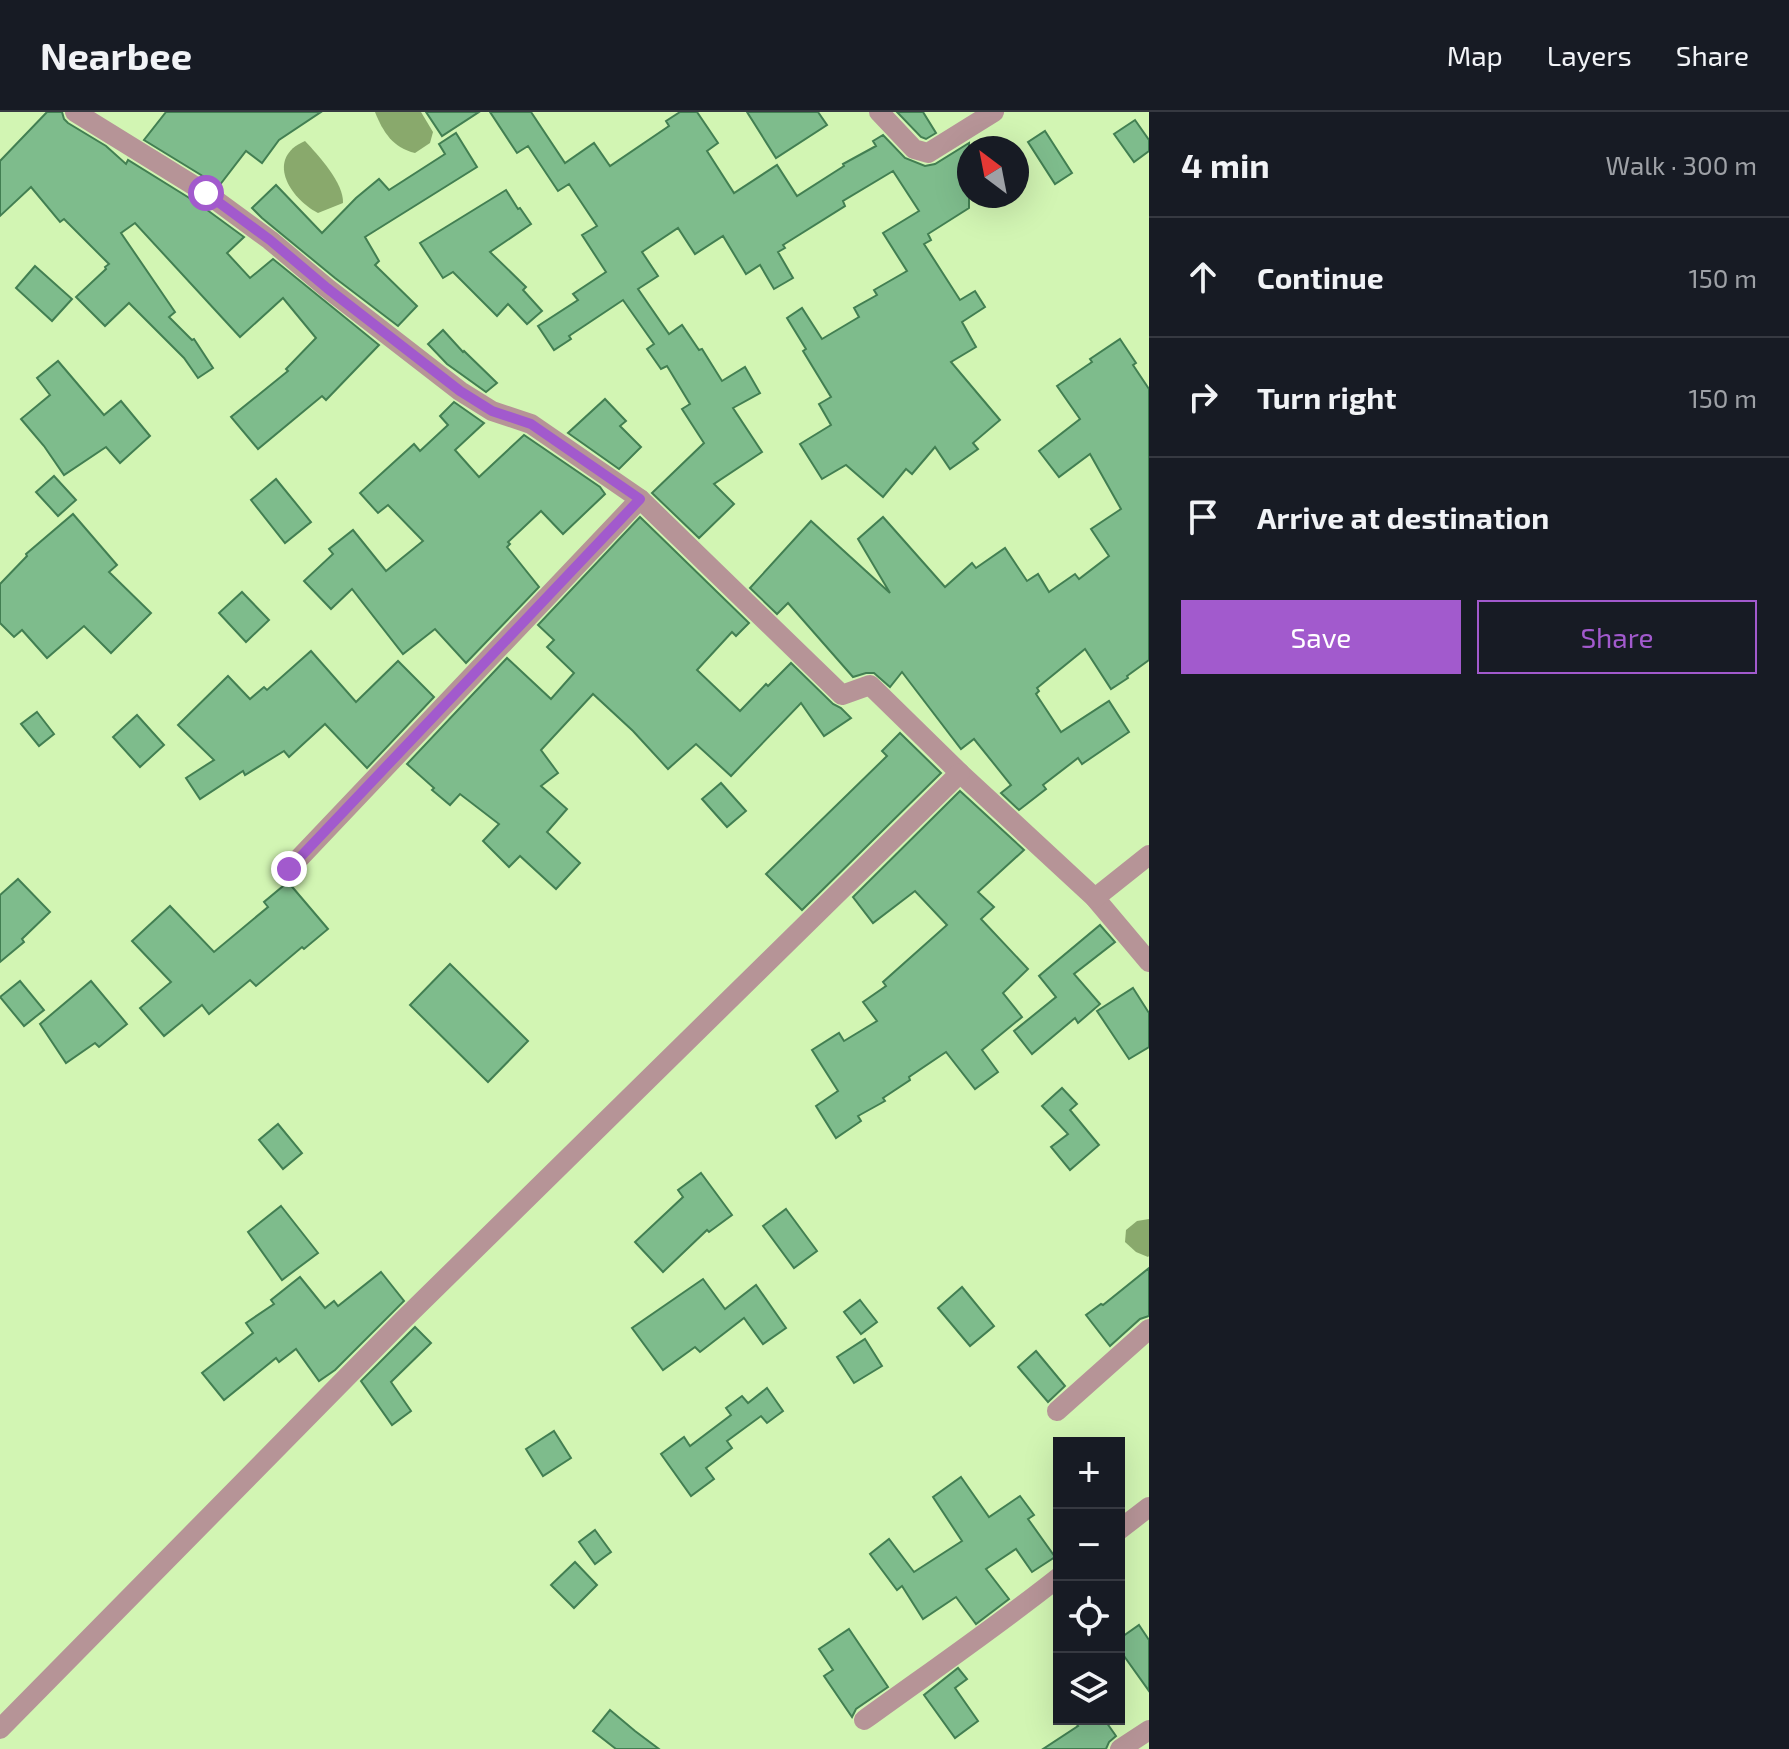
<!DOCTYPE html>
<html lang="en">
<head>
<meta charset="utf-8">
<style>
	body { margin:0; font-family:"Exo 2",sans-serif; background:#20242c; color:#f1f3f6 }
	.controls { position:absolute; right:24px; bottom:24px; display:grid; overflow:hidden; border-radius:0px; box-shadow:0 8px 32px #0002 }
	.controls button { width:72px; height:72px; display:grid; place-items:center; padding:0; border:0; border-bottom:2px solid #363941; background:#171b24; color:#f1f3f6; font:40px sans-serif }
	.compass { position:absolute; left:957px; top:24px; width:72px; height:72px; border-radius:50%; background:#171b24; box-shadow:0 8px 32px #0002; rotate:328deg }
	.stop { position:absolute; width:24px; height:24px; margin:-18px; border:6px solid #a25acd; border-radius:50%; background:#fff }
	.stop.end { background:#a25acd; border-color:#fff; box-shadow:0 2px 8px #0008 }
	.list { margin:0; padding:0; list-style:none }
	h2 { display:flex; justify-content:space-between; align-items:center; height:104px; margin:0; padding:0 32px; font-size:34px }
	h2 small { font-size:26px; font-weight:400; color:#9ea1a6 }
	.list li { display:grid; grid-template-columns:52px 1fr auto; gap:24px; align-items:center; box-sizing:border-box; height:120px; padding:0 32px; border-top:2px solid #363941 }
	.list b { display:block; font-size:30px; white-space:nowrap }
	.list em { font-size:26px; font-style:normal; color:#9ea1a6 }
	.actions { display:flex; gap:16px; padding:24px 32px }
	.actions a { flex:1; padding:18px 0; border:2px solid #a25acd; border-radius:0px; text-align:center; font-size:28px; color:#a25acd }
	.actions .main { background:#a25acd; color:#fff }
	.icon { flex:none; width:44px; height:44px; fill:none; stroke:currentColor; stroke-width:2; stroke-linecap:round; stroke-linejoin:round }
	.map { position:relative; flex:none; width:1149px; height:1637px; overflow:hidden }
	header { display:flex; align-items:center; gap:48px; box-sizing:border-box; height:112px; padding:0 40px; background:#171b24; border-bottom:2px solid #363941 }
	header strong { font-size:38px }
	nav { display:flex; gap:44px; margin-inline-start:auto; font-size:28px }
	main { display:flex }
	aside { flex:1; background:#171b24 }
	.map>svg:first-child { display:block }
	.water { fill:#89a96c }
	.building { fill:#7ebc8c; stroke:#427f52; stroke-width:2 }
	.lines { fill:none; stroke-linecap:round; stroke-linejoin:round }
	.minor { stroke:#b69497; stroke-width:20 }
	.route { stroke:#a25acd; stroke-width:10 }
</style>
</head>
<body>
<header>
<strong>Nearbee</strong>
<nav><a>Map</a><a>Layers</a><a>Share</a></nav>
</header>
<main>
<div class="map">
<svg width="1149" height="1637" viewBox="0 0 1149 1637">
	<rect width="100%" height="100%" fill="#d2f5b3"/>
	<g class="water">
		<path d="M375,0H421L433,20L430,31L415,41C393,36 383,20 375,0Z"/>
		<path d="M305,29C318,43 344,71 343,91L318,101C289,86 265,46 305,29Z"/>
		<polygon points="1149,1107 1149,1144 1148,1145 1136,1140 1125,1130 1126,1118 1137,1109"/>
	</g>
	<g class="building">
		<polygon points="47,0 62,0 64,7 68,11 106,34 126,52 128,48 199,92 244,125 227,141 250,166 273,147 379,233 326,288 322,284 258,337 231,305 288,259 286,257 316,226 283,186 240,225 135,111 121,121 175,200 169,205 192,228 194,227 213,256 198,266 184,246 129,191 105,214 76,185 106,157 105,155 109,152 64,107 60,110 31,75 0,104 0,49"/>
		<polygon points="166,0 321,0 279,28 262,51 246,39 219,74 144,28"/>
		<polygon points="426,0 479,0 442,24"/>
		<polygon points="490,0 531,0 565,51 594,31 610,54 669,14 666,9 680,0 697,0 718,31 707,39 734,81 777,53 797,84 844,54 843,52 876,34 873,29 883,23 905,46 925,54 935,52 969,31 969,96 928,122 931,128 924,132 960,188 975,179 985,195 962,210 976,235 951,250 1000,308 973,331 978,337 950,357 935,335 912,362 906,357 883,385 846,353 822,367 800,332 831,313 819,292 831,285 803,239 806,237 787,206 802,196 822,227 859,205 854,196 877,183 874,178 907,159 883,121 919,99 893,59 843,89 845,94 783,133 785,136 778,140 793,166 774,177 760,153 746,162 723,124 695,142 678,116 642,140 658,164 638,177 669,222 682,213 699,238 702,237 722,269 745,255 760,281 733,296 762,340 714,372 734,392 699,426 652,381 704,331 682,297 690,292 667,254 661,257 647,237 654,232 623,188 569,224 571,227 554,238 538,214 578,188 573,182 606,160 582,123 597,114 569,72 558,79 528,34 517,41"/>
		<polygon points="747,0 818,0 827,13 776,46"/>
		<polygon points="897,0 923,0 936,21 926,27 921,25"/>
		<polygon points="1135,8 1149,28 1149,39 1134,50 1114,22"/>
		<polygon points="1045,19 1072,61 1055,72 1028,30"/>
		<polygon points="456,21 477,55 365,125 379,149 375,153 417,194 398,214 335,166 262,106 252,96 276,73 322,121 356,86 379,67 389,78 445,42 439,32"/>
		<polygon points="506,78 518,97 520,96 531,112 490,140 526,175 523,178 542,199 527,212 508,192 497,204 453,160 443,166 420,131"/>
		<polygon points="35,154 72,187 52,209 16,176"/>
		<polygon points="443,218 463,240 464,239 497,271 486,280 447,252 428,232"/>
		<polygon points="1120,227 1136,251 1133,253 1149,277 1149,548 1127,564 1128,566 1111,577 1085,537 1037,576 1039,579 1036,582 1061,620 1109,589 1129,620 1082,652 1078,646 1043,673 1046,677 1019,698 1001,681 1011,673 974,627 961,637 902,560 890,575 874,561 866,561 853,565 788,491 777,502 750,476 811,409 890,481 858,427 883,405 945,475 972,451 976,456 1005,436 1027,469 1038,462 1049,480 1075,462 1079,467 1109,444 1091,417 1121,397 1090,342 1059,365 1039,339 1080,307 1057,274 1092,250 1090,247"/>
		<polygon points="58,249 104,303 121,289 150,324 120,351 106,335 64,363 44,334 21,307 50,283 37,266"/>
		<polygon points="605,287 626,309 620,314 641,335 619,357 568,321"/>
		<polygon points="454,290 484,311 455,338 479,365 524,323 600,375 605,382 563,422 541,399 508,430 510,432 507,435 539,475 466,551 435,517 403,542 352,477 331,497 304,469 333,442 329,437 353,418 386,459 423,429 388,393 378,401 360,381 414,332 420,339 448,313 440,304"/>
		<polygon points="54,364 76,388 58,404 36,380"/>
		<polygon points="276,367 311,410 285,431 251,388"/>
		<polygon points="73,402 117,453 109,460 151,501 111,541 84,514 47,546 22,518 14,525 0,511 0,472 27,444 26,442"/>
		<polygon points="640,405 749,511 736,524 732,520 697,558 740,599 766,572 768,574 791,551 833,592 841,596 851,606 824,624 801,591 731,664 696,632 668,657 633,619 593,582 541,638 558,661 541,674 567,697 547,720 580,751 556,777 520,744 509,755 483,729 499,712 460,682 450,693 432,678 434,676 407,652 507,546 551,587 574,561 547,535 554,528 538,513"/>
		<polygon points="242,480 269,508 246,530 219,501"/>
		<polygon points="311,539 356,590 398,549 434,585 367,656 325,612 289,645 284,639 245,663 243,659 200,687 186,666 214,648 178,613 228,564 250,587 264,575 267,578"/>
		<polygon points="37,600 54,622 39,634 21,612"/>
		<polygon points="137,603 164,633 140,655 113,625"/>
		<polygon points="900,621 941,661 802,798 766,762 887,644 882,639"/>
		<polygon points="721,671 746,699 727,715 702,687"/>
		<polygon points="960,679 1024,738 978,780 994,795 981,807 1028,857 1003,881 1022,905 982,938 998,960 975,977 946,940 909,965 910,968 883,986 885,989 858,1004 861,1009 836,1026 816,994 838,979 812,938 839,921 844,929 877,909 863,890 886,874 883,870 947,813 915,779 873,811 853,785"/>
		<polygon points="18,767 50,800 22,827 24,830 0,850 0,783"/>
		<polygon points="288,770 328,817 304,837 302,835 256,874 250,868 209,902 202,893 164,924 140,896 171,870 132,829 170,794 214,840 268,795 264,790"/>
		<polygon points="1100,813 1115,830 1074,862 1100,892 1078,911 1075,906 1032,942 1014,919 1056,885 1039,864"/>
		<polygon points="450,852 528,929 488,970 410,893"/>
		<polygon points="20,869 44,898 24,914 0,885"/>
		<polygon points="91,869 127,912 99,935 95,931 66,951 40,912"/>
		<polygon points="1133,876 1149,901 1149,935 1129,947 1097,899"/>
		<polygon points="1062,976 1077,992 1070,998 1099,1033 1070,1058 1051,1035 1068,1022 1042,994"/>
		<polygon points="278,1012 302,1041 283,1057 259,1028"/>
		<polygon points="701,1061 732,1103 709,1120 707,1118 663,1160 635,1130 683,1085 678,1078"/>
		<polygon points="281,1094 318,1141 282,1168 248,1120"/>
		<polygon points="786,1097 817,1139 794,1156 763,1114"/>
		<polygon points="1149,1156 1149,1204 1140,1207 1110,1234 1086,1203 1101,1192 1103,1193"/>
		<polygon points="381,1160 404,1189 335,1258 319,1269 296,1237 279,1250 276,1246 224,1288 202,1261 253,1221 246,1211 274,1192 271,1188 300,1165 325,1196 334,1189 338,1194"/>
		<polygon points="703,1167 725,1197 756,1173 786,1216 763,1232 744,1206 700,1240 695,1235 663,1258 632,1216"/>
		<polygon points="962,1175 994,1214 970,1234 938,1196"/>
		<polygon points="860,1188 877,1210 861,1222 844,1200"/>
		<polygon points="415,1215 431,1231 391,1270 411,1299 392,1313 361,1269"/>
		<polygon points="865,1227 882,1254 854,1271 837,1245"/>
		<polygon points="1036,1239 1065,1274 1048,1290 1018,1255"/>
		<polygon points="767,1276 783,1299 767,1311 761,1304 727,1329 732,1336 706,1356 714,1367 691,1384 661,1342 684,1325 690,1334 731,1303 726,1296 742,1284 748,1291"/>
		<polygon points="554,1319 571,1346 543,1364 526,1337"/>
		<polygon points="961,1365 989,1405 1020,1384 1034,1403 1028,1407 1055,1445 1032,1460 1016,1437 986,1457 1009,1487 976,1512 956,1485 923,1507 902,1474 897,1478 870,1442 889,1427 914,1460 962,1429 933,1385"/>
		<polygon points="595,1418 611,1440 595,1452 579,1430"/>
		<polygon points="575,1450 597,1473 574,1496 551,1473"/>
		<polygon points="1139,1513 1149,1528 1149,1579 1119,1537 1119,1527"/>
		<polygon points="849,1517 888,1575 856,1597 852,1605 824,1564 833,1558 819,1537"/>
		<polygon points="958,1556 967,1567 955,1576 978,1609 955,1626 924,1583"/>
		<polygon points="610,1598 635,1619 659,1637 616,1637 593,1619"/>
		<polygon points="1073,1607 1104,1607 1116,1624 1109,1630 1106,1637 1043,1637 1078,1614"/>
	</g>
	<g class="lines">
		<g class="minor">
			<polyline points="75,0 206,81 270,128 327,176 460,279 492,299 531,312 640,387 842,583 870,573 960,661 1095,786 1149,850"/>
			<polyline points="879,0 914,37 928,41 994,0"/>
			<polyline points="289,757 640,387"/>
			<polyline points="1095,786 1149,743"/>
			<polyline points="1057,1299 1149,1217"/>
			<polyline points="1119,1418 1149,1395"/>
			<path d="M864,1608C929,1561 996,1515 1059,1465"/>
			<polyline points="0,1617 402,1209 960,661"/>
			<polyline points="1120,1637 1149,1618"/>
		</g>
	</g>
	<g class="lines">
		<polyline class="route" points="206,81 270,128 327,176 460,279 492,299 531,312 640,387 289,757"/>
	</g>
</svg>
<div class="controls">
<button>+</button>
<button>−</button>
<button><svg class="icon" aria-label="locate" viewBox="0 0 24 24"><circle cx="12" cy="12" r="6"/><path d="M12 2v4M12 18v4M2 12h4M18 12h4"/></svg></button>
<button><svg class="icon" aria-label="layers" viewBox="0 0 24 24"><path d="M12 4l9 5-9 5-9-5zM3 14l9 5 9-5"/></svg></button>
</div>
<svg class="compass" viewBox="-18 -18 36 36"><path d="M0-13l5 13h-10z" fill="#e53935"/><path d="M0 13l5-13h-10z" fill="#9ea1a6"/></svg>
<div class="stop" style="left:206px;top:81px"></div>
<div class="stop end" style="left:289px;top:757px"></div>
</div>
<aside>
<h2>4 min<small>Walk · 300 m</small></h2>
<ul class="list">
<li><svg class="icon" aria-label="ahead" viewBox="0 0 24 24"><path d="M12 20V5M6 11l6-6 6 6"/></svg><div><b>Continue</b></div><em>150 m</em></li>
<li><svg class="icon" aria-label="right" viewBox="0 0 24 24"><path d="M7 20v-9h11M14 6l5 5-5 5"/></svg><div><b>Turn right</b></div><em>150 m</em></li>
<li><svg class="icon" aria-label="arrive" viewBox="0 0 24 24"><path d="M6 21V4h12l-3 4 3 4H6"/></svg><div><b>Arrive at destination</b></div></li>
</ul>
<div class="actions"><a class="main">Save</a><a>Share</a></div>
</aside>
</main>
</body>
</html>
